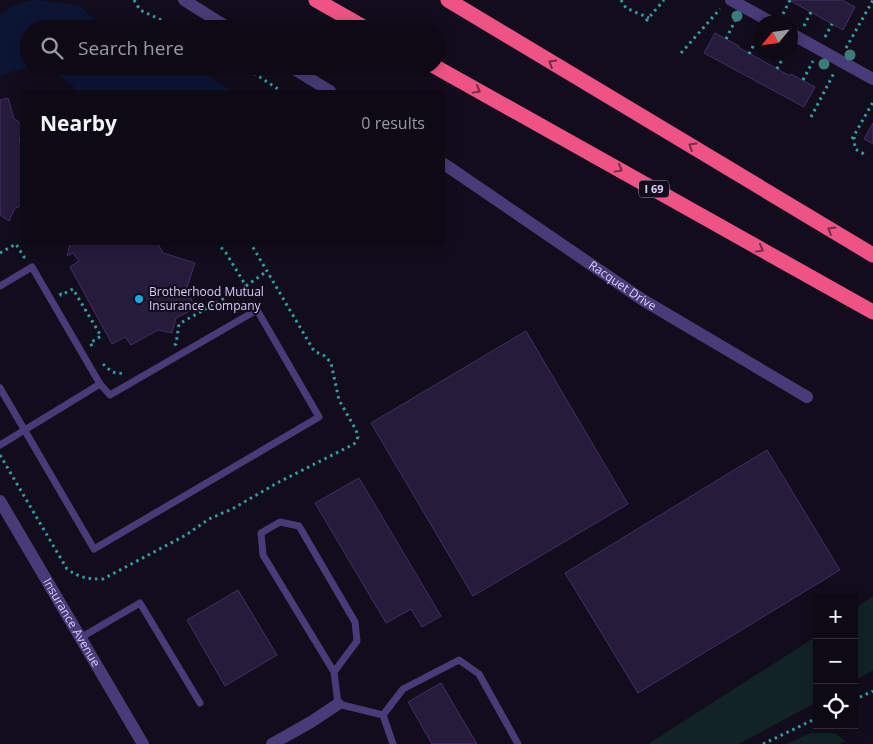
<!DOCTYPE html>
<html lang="en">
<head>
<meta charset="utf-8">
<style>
	body { margin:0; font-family:"Open Sans",sans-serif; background:#17131e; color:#f1f3f6 }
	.controls { position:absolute; right:15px; bottom:15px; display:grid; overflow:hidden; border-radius:0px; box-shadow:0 2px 12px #0003 }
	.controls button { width:45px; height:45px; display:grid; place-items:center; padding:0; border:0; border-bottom:1px solid #2e2b34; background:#0e0a15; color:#f1f3f6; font:25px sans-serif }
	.compass { position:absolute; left:753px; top:15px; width:45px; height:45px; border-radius:50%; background:#0e0a15; box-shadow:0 2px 12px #0003; rotate:241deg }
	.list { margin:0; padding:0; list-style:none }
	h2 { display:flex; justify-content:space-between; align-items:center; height:65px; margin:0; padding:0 20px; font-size:21px }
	h2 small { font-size:16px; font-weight:400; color:#9b9aa0 }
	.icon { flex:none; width:28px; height:28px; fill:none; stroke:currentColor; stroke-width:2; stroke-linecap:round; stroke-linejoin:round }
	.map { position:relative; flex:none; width:873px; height:744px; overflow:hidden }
	.search { position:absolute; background:#0e0a15; box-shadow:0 2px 12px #0003; left:20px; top:20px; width:425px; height:55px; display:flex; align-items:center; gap:12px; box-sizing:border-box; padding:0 18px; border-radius:28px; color:#9b9aa0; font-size:19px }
	.panel { position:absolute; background:#0e0a15; box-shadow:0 2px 12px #0003; left:20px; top:90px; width:425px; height:155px; border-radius:0px }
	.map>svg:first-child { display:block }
	.green { fill:#112325 }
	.water { fill:#0d1535 }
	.building { fill:#261b3b; stroke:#422f65 }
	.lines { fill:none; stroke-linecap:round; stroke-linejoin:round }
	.path { stroke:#379aa4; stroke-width:3; stroke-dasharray:2.5 4; stroke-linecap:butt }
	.service { stroke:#473c77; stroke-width:7 }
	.minor { stroke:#473c77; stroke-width:12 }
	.motorway { stroke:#ef5386; stroke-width:15 }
	.tree { fill:#3d7a7a }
	.oneway { stroke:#752c4c }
	.poi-dot { fill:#14acdf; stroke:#120d1c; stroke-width:2 }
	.labels { text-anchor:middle; stroke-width:4; stroke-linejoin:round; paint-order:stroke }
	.shield { fill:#120d1c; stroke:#9d93b7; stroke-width:1 }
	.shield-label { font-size:11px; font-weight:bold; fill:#d9cdfa }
	.street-label { font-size:12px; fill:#d9cdfa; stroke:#120d1c }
	.poi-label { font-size:12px; fill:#d9cdfa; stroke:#120d1c; text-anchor:start }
</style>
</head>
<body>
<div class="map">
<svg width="873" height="744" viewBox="0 0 873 744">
	<rect width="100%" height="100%" fill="#120d1c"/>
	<g class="green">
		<polygon points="873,596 873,670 854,681 854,609"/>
		<polygon points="817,636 817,702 739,744 648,744"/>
		<polygon points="811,733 835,733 845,741 840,744 786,744"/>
	</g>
	<g class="water">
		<path d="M36,0L78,5L99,24L108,29H29V66H34L13,71L0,77V16C10,6 21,2 36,0Z"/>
		<polygon points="43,66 193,66 231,91 79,91 57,74"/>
	</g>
	<g class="building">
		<polygon points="789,0 842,0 855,7 843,30"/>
		<polygon points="715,33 739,46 738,47 790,76 791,74 815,87 804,107 704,53"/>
		<polygon points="8,98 14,119 21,123 21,135 19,139 21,146 21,206 15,208 9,221 0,215 0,100"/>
		<polygon points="873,123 873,144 864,139"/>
		<polygon points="70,244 158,244 163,253 195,263 186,290 196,308 176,318 172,333 158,330 131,345 125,337 112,344 70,267 79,261 73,253 67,256"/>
		<polygon points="526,331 628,504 473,596 371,423"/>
		<polygon points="767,450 840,570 638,693 565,573"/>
		<polygon points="359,478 441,616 422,627 411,609 386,623 315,503"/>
		<polygon points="238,590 277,655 225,686 187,620"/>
		<polygon points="441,683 477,744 432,744 408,702"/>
	</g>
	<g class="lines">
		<g class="path">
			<polyline points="134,0 140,10 181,29"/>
			<polyline points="621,0 626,8 649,18"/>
			<polyline points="783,14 790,0"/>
			<polyline points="646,21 664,0"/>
			<polyline points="804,26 811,12"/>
			<polyline points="825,37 832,24"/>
			<polyline points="726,39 736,19"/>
			<polyline points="846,48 873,0"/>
			<polyline points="681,53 720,9"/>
			<polyline points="749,54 760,33"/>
			<polyline points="243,66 281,91"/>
			<polyline points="777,69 786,52"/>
			<polyline points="803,80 813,61"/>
			<polyline points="811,117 834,73"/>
			<polyline points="854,137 855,149 864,154"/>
			<polyline points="852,139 873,102"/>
			<polyline points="0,253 16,244 24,257 27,258"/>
			<polyline points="246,286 267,271"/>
			<polyline points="60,293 61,295 73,289 101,336 90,343 92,346"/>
			<polyline points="174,345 176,344 179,324 246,286 226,253 218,244"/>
			<polyline points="103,364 112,372 125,374"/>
			<path d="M0,455L67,569C80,578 88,579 103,579L186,535L209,519L232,509L277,483L354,444L358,437L356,430L339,400L331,363L325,356L314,351L251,244"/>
			<polyline points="854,700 873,691"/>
			<polyline points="763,744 817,718"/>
		</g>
		<g class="service">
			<polyline points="0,286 32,267 100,384 110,395 257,310 319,417 94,549 0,388"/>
			<polyline points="0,445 100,384"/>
			<polyline points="80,638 140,603 200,703"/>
			<polyline points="334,672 357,641 355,622 299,526 280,522 261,533 263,555 334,672 338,704 383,715"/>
			<polyline points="383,715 403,689 459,660 479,674 518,744"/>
			<polyline points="383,715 393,744"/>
		</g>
		<g class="minor">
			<polyline points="184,0 230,29"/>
			<polyline points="731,0 771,22"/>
			<polyline points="790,33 873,79"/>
			<polyline points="289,66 330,91"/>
			<path id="s1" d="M444,164L643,300L807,397"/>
			<path id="s2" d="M0,501L143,744"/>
			<polyline points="272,744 311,722 338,704"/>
		</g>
		<g class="motorway">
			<polyline points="316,0 367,29"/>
			<polyline points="448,0 873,255"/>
			<polyline points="434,66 873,312"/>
		</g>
	</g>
	<g class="tree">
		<circle cx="737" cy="16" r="5.5"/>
		<circle cx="850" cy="55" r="5.5"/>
		<circle cx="824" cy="64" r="5.5"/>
	</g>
	<defs><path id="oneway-chevron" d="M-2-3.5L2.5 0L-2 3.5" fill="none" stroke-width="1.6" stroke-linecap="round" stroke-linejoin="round" transform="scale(1.25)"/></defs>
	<g class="oneway">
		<use href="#oneway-chevron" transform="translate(552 63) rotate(-149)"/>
		<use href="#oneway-chevron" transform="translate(477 90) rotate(29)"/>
		<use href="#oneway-chevron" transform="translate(692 146) rotate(-149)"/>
		<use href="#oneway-chevron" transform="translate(619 169) rotate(29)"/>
		<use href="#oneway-chevron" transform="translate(831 230) rotate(-149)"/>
		<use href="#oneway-chevron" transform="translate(760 249) rotate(29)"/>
	</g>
	<circle class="poi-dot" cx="139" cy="299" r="5"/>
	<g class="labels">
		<rect class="shield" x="639" y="180.5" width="30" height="17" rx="4"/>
		<g class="shield-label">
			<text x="654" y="193">I 69</text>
		</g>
		<g class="street-label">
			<text dy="4" stroke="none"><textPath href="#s1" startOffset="216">Racquet Drive</textPath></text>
			<text dy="4" stroke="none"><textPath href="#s2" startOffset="141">Insurance Avenue</textPath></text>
		</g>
		<g class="poi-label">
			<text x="149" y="296">Brotherhood Mutual<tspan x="149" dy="14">Insurance Company</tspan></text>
		</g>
	</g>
</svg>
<div class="controls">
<button>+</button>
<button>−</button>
<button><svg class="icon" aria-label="locate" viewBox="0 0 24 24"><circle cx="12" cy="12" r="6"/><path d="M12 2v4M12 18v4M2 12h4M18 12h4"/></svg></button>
</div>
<svg class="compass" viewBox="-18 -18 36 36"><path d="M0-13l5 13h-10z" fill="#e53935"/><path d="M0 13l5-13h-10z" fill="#9b9aa0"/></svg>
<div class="search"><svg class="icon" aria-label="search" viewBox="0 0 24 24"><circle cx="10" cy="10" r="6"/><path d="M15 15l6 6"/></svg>Search here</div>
<section class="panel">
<h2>Nearby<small>0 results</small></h2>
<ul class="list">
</ul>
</section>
</div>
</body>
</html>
